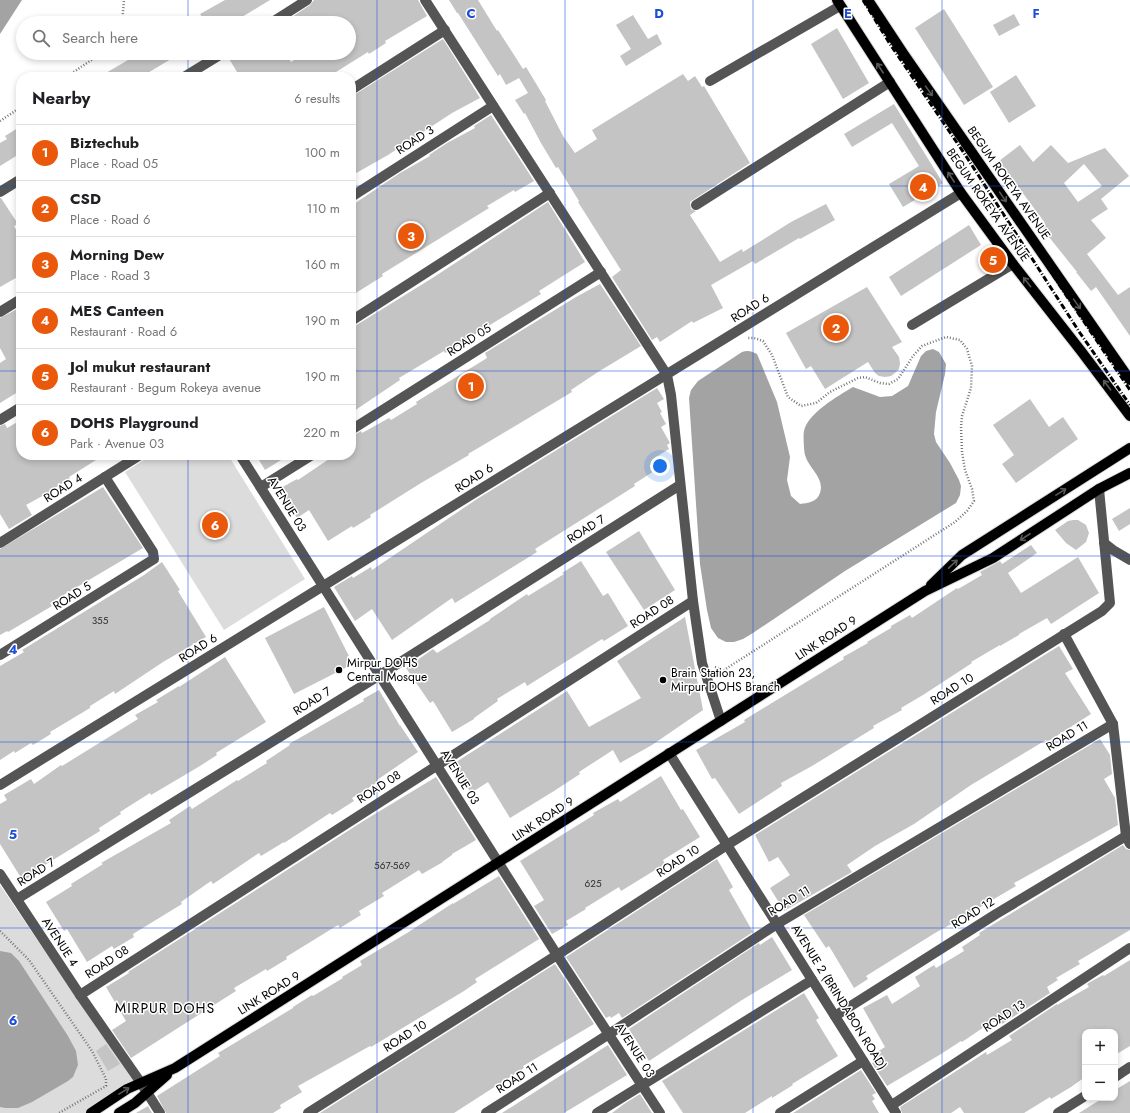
<!DOCTYPE html>
<html lang="en">
<head>
<meta charset="utf-8">
<style>
	body { margin:0; font-family:Jost,sans-serif; background:#f2f2f2; color:#202124 }
	.controls { position:absolute; right:12px; bottom:12px; display:grid; overflow:hidden; border-radius:8px; box-shadow:0 2px 6px #0003 }
	.controls button { width:36px; height:36px; display:grid; place-items:center; padding:0; border:0; border-bottom:1px solid #e0e0e0; background:#fff; color:#202124; font:20px sans-serif }
	.you { position:absolute; left:660px; top:466px; width:14px; height:14px; margin:-10px; border:3px solid #fff; border-radius:50%; background:#1a73e8; box-shadow:0 0 0 6px #1a73e833 }
	.badge { display:grid; place-items:center; width:26px; height:26px; border-radius:50%; background:#ea580c; color:#fff; font-size:13px; font-weight:700 }
	.pin { position:absolute; translate:-50% -50%; border:2px solid #fff; box-shadow:0 1px 4px #0006 }
	.list { margin:0; padding:0; list-style:none }
	h2 { display:flex; justify-content:space-between; align-items:center; height:52px; margin:0; padding:0 16px; font-size:17px }
	h2 small { font-size:13px; font-weight:400; color:#757577 }
	.list li { display:grid; grid-template-columns:26px 1fr auto; gap:12px; align-items:center; box-sizing:border-box; height:56px; padding:0 16px; border-top:1px solid #e0e0e0 }
	.list b { display:block; font-size:15px; white-space:nowrap }
	.list p { margin:0; font-size:13px; white-space:nowrap; color:#757577 }
	.list em { font-size:13px; font-style:normal; color:#757577 }
	.icon { flex:none; width:22px; height:22px; fill:none; stroke:currentColor; stroke-width:2; stroke-linecap:round; stroke-linejoin:round }
	.map { position:relative; flex:none; width:1130px; height:1113px; overflow:hidden }
	.search { position:absolute; background:#fff; box-shadow:0 2px 6px #0003; left:16px; top:16px; width:340px; height:44px; display:flex; align-items:center; gap:10px; box-sizing:border-box; padding:0 14px; border-radius:22px; color:#757577; font-size:15px }
	.panel { position:absolute; background:#fff; box-shadow:0 2px 6px #0003; left:16px; top:72px; width:340px; height:388px; border-radius:16px }
	.map>svg:first-child { display:block }
	.green { fill:#dcdcdc }
	.water { fill:#a3a3a3 }
	.building { fill:#c4c4c4; fill-rule:evenodd }
	.lines { fill:none; stroke-linecap:round; stroke-linejoin:round }
	.major-casing { stroke:#dbdbdb; stroke-width:12 }
	.path { stroke:#777; stroke-width:2.5; stroke-dasharray:1 2; stroke-linecap:butt }
	.minor { stroke:#555; stroke-width:10 }
	.major { stroke:#000; stroke-width:10 }
	.rail { stroke:#000; stroke-width:3; stroke-dasharray:6 2 1 2; stroke-linecap:butt }
	.oneway { stroke:#595959 }
	.grid { fill:none; stroke:#1d4ed8; stroke-width:1; stroke-opacity:0.55 }
	.poi-dot { fill:#000; stroke:#fff; stroke-width:1.5 }
	.labels { text-anchor:middle; stroke-width:3; stroke-linejoin:round; paint-order:stroke }
	.number-label { font-size:10px; fill:#313131 }
	.street-label { font-size:12px; fill:#000; stroke:#fff }
	.poi-label { font-size:12px; fill:#000; stroke:#fff; text-anchor:start }
	.quarter-label { font-size:14px; letter-spacing:1px; fill:#000; stroke:#fff }
	.grid-label { font-size:13px; text-anchor:middle; font-weight:bold; fill:#1d4ed8; stroke:#fff; stroke-width:3; stroke-linejoin:round; paint-order:stroke }
</style>
</head>
<body>
<div class="map">
<svg width="1130" height="1113" viewBox="0 0 1130 1113">
	<rect width="100%" height="100%" fill="#fff"/>
	<g class="green">
		<polygon points="152,455 228,455 305,579 224,630 125,472"/>
		<polygon points="0,885 133,1081 85,1113 0,1113"/>
	</g>
	<g class="water">
		<polygon points="0,0 22,0 0,34"/>
		<path d="M933,349L939,352L946,364L945,374L936,412L934,434L936,442L950,463L959,480L961,486L960,495L956,503L845,571L753,633L743,639L734,642H726L718,638L711,628L707,610L700,564L689,398L691,390L698,381L742,352C748,350 751,351 757,354L777,402L790,457L787,480L791,496L800,504C808,503 817,502 820,493C825,478 809,469 805,455C804,451 803,435 804,431C808,413 838,396 853,387L880,397L892,396L908,386L921,356L926,351Z"/>
		<polygon points="0,951 11,953 19,961 68,1036 76,1051 78,1065 73,1077 68,1081 32,1102 18,1108 5,1108 0,1107"/>
	</g>
	<g class="building">
		<polygon points="225,0 270,0 232,23 206,23 200,14"/>
		<polygon points="314,0 418,0 427,16 385,41 386,43 369,54 368,52 328,77 240,77 228,57 229,53 285,53 291,62 306,53 349,53 349,23 283,23 310,5"/>
		<polygon points="449,0 478,0 497,31 498,30 523,69 526,67 546,100 545,101 563,136 575,153 597,139 592,130 683,74 688,81 695,76 702,87 704,86 750,163 693,200 690,202 691,209 696,211 690,215 720,262 742,249 743,252 791,222 826,204 835,220 800,239 799,238 755,264 753,261 711,285 723,308 693,323 692,321 660,342 657,337 652,340 612,277 621,270 578,202 579,201 558,167 556,168 541,143 525,113 524,114 515,100 528,93 519,78 506,85 500,74 498,76 458,13 457,13"/>
		<polygon points="944,9 993,87 964,105 915,28"/>
		<polygon points="1014,14 1020,25 999,36 993,25"/>
		<polygon points="633,15 648,39 657,34 662,44 626,66 620,56 631,49 616,25"/>
		<polygon points="837,28 869,83 843,99 811,44"/>
		<polygon points="443,39 480,98 452,113 388,155 351,176 351,96 354,95"/>
		<polygon points="140,53 181,53 141,77 99,77"/>
		<polygon points="1016,75 1036,106 1009,123 990,92"/>
		<polygon points="894,104 943,183 903,207 889,184 919,166 892,123 852,147 844,134"/>
		<polygon points="491,115 534,181 515,192 514,190 487,206 489,208 382,274 383,276 351,296 351,206 400,173 430,156 429,155 447,143 475,128 474,126"/>
		<polygon points="21,126 21,153 0,166 0,143 7,139 5,136"/>
		<path d="M1020,145L1033,162L1051,145L1068,163L1105,148L1129,176L1101,199L1108,209L1091,220L1106,238L1087,254L1118,295L1130,287V336L1096,287L1091,291L1076,272H1077L1041,227L1045,223L999,161ZM1084,164L1102,186L1078,202L1064,183Z"/>
		<polygon points="0,198 1,198 18,224 14,226 21,239 21,275 0,287"/>
		<polygon points="548,202 585,262 539,291 541,294 467,339 468,340 445,353 444,351 399,378 400,380 351,413 351,327 355,326 434,277"/>
		<polygon points="969,225 981,245 901,296 889,277"/>
		<polygon points="600,284 641,346 598,372 571,390 572,392 490,441 468,454 469,455 421,483 370,515 371,517 353,528 352,526 328,541 309,510 297,518 279,489 297,479 298,480 335,455 351,455 351,437 361,431 362,433 389,418 391,420 417,404 416,402 487,358 485,353 576,297"/>
		<polygon points="867,287 902,342 892,347 899,357 900,363 899,369 895,373 891,376 885,377 879,376 875,373 868,362 825,389 811,366 806,369 786,333"/>
		<polygon points="21,307 21,390 0,403 0,363 6,359 0,348 0,318"/>
		<polygon points="657,388 664,399 657,403 662,412 660,413 666,424 661,427 670,443 667,445 669,449 656,457 662,466 634,484 635,486 535,549 537,552 455,603 452,598 392,640 372,609 355,621 334,587 352,576 353,578 371,567 372,570 477,499"/>
		<polygon points="1030,399 1049,427 1063,417 1078,439 1016,483 1002,464 1014,455 993,425"/>
		<polygon points="21,420 21,455 104,455 69,477 70,478 46,494 26,505 32,515 9,529 0,514 0,426 5,424 7,428"/>
		<polygon points="256,455 289,455 265,470"/>
		<polygon points="103,487 143,548 50,603 52,606 8,632 7,631 0,635 0,549"/>
		<polygon points="1130,508 1130,524 1119,531 1112,519"/>
		<polygon points="1073,520 1078,520 1086,525 1089,533 1086,542 1076,550 1066,543 1055,530 1068,521"/>
		<polygon points="639,531 675,590 644,610 606,552"/>
		<polygon points="1031,545 1037,553 1008,573 1021,593 1078,557 1099,593 1051,624 1047,618 1019,634 1019,635 1000,646 1000,645 971,662 972,663 923,695 901,708 902,710 873,726 874,728 812,766 781,783 782,786 739,814 715,778 712,779 696,750 745,722 744,720 844,659 843,657 868,643 867,642 891,628 891,626 910,615 912,618 957,588 958,589 982,575 980,572 1000,561 1002,564"/>
		<polygon points="581,561 603,596 608,593 628,626 604,641 602,639 527,686 525,682 497,699 498,701 474,718 474,719 452,732 433,701 430,703 406,668 433,649 437,653 490,620 490,619 527,594 528,596 564,574 562,573"/>
		<polygon points="162,562 180,590 178,591 206,637 163,662 115,694 114,691 90,706 90,708 50,732 51,734 33,745 31,743 15,753 14,751 0,760 0,666 24,652 22,650 144,575"/>
		<polygon points="324,607 353,664 294,694 265,638"/>
		<polygon points="685,617 703,710 652,745 620,763 613,750 579,772 580,774 554,791 510,818 488,782 471,793 453,764 567,691 589,727 641,698 617,661"/>
		<polygon points="1059,646 1073,669 1065,673 1091,714 1047,742 1046,740 971,785 914,824 875,846 847,865 852,872 784,911 770,888 790,875 778,857 769,862 755,835"/>
		<polygon points="225,657 266,722 216,753 217,755 200,766 151,795 150,793 120,812 121,814 99,828 100,831 40,868 42,870 23,881 0,844 0,804 7,800 4,795 31,779 34,784 61,765 62,766 138,719 135,715 158,702 156,700 179,686 179,687"/>
		<polygon points="379,690 400,726 400,725 418,752 377,780 378,782 352,798 354,801 332,815 330,813 284,843 284,842 261,856 259,853 213,884 211,881 181,902 182,904 133,934 134,937 114,949 112,946 87,962 67,929 64,931 46,902 72,886 71,884 103,864 101,863 171,823 169,820 190,806 192,809 237,780 238,781 267,763 266,761 290,745 289,744 364,701 363,699"/>
		<polygon points="1100,739 1110,755 1112,774 1104,779 1115,798 1118,825 1014,883 1016,886 977,909 976,908 955,922 935,933 866,976 868,979 854,988 829,946 826,948 804,915"/>
		<polygon points="661,776 681,810 683,809 700,837 663,860 665,864 621,891 619,887 585,908 586,909 566,921 568,925 552,934 534,906 544,900 520,861 594,815 593,813 618,799 620,802"/>
		<polygon points="436,777 476,840 452,854 452,855 442,862 443,862 422,874 419,870 382,893 384,896 359,911 361,915 340,928 338,925 286,957 287,959 267,971 266,969 234,988 236,991 131,1058 112,1030 126,1021 106,987 129,973 128,972 365,820"/>
		<polygon points="1123,845 1126,849 1130,850 1130,930 1078,961 1080,964 1056,978 1058,980 1047,987 1050,993 1002,1024 999,1019 994,1022 993,1021 962,1042 961,1041 941,1054 887,1086 872,1063 876,1061 872,1055 885,1047 863,1008 887,995 892,1004 920,986 915,977 934,965 936,968 964,951 962,947 980,935 979,933"/>
		<polygon points="717,859 733,887 729,890 753,932 622,1018 619,1013 611,1018 610,1016 606,1018 566,957"/>
		<polygon points="499,876 539,939 475,979 477,982 464,991 371,1047 370,1046 298,1086 302,1092 280,1105 281,1108 273,1113 166,1113 157,1096 220,1056 218,1053 293,1008 293,1007 312,995 313,996 343,978 342,977 362,965 360,961 407,933 453,903 453,904"/>
		<polygon points="772,937 792,970 742,1000 649,1061 629,1029 759,943 760,945"/>
		<polygon points="1130,960 1130,1046 1115,1055 1115,1032 1085,1032 1085,1077 1071,1087 1051,1099 1050,1097 1024,1113 964,1113 960,1107 951,1113 902,1113 900,1107 986,1052 987,1055 1012,1040 1009,1036 1057,1004 1057,1005 1089,987 1087,984 1090,982 1103,975 1104,976"/>
		<polygon points="555,964 594,1024 523,1066 524,1068 454,1113 320,1113"/>
		<polygon points="804,993 819,1018 816,1020 838,1056 792,1084 793,1085 772,1098 772,1096 745,1113 683,1113 662,1081"/>
		<polygon points="106,1044 120,1064 108,1071 96,1051"/>
		<polygon points="608,1045 627,1075 564,1113 502,1113"/>
		<polygon points="861,1070 876,1093 872,1095 875,1099 872,1101 879,1113 793,1113"/>
		<polygon points="1130,1081 1130,1113 1079,1113 1103,1098 1115,1098 1115,1090"/>
		<polygon points="640,1094 652,1113 612,1113 624,1104"/>
		<polygon points="148,1106 152,1113 136,1113"/>
	</g>
	<g class="lines">
		<g class="major-casing">
			<g id="major">
				<polyline points="837,0 961,193 1013,264 1081,351 1130,416"/>
				<polyline points="868,0 903,53 1130,380"/>
				<polyline points="931,585 962,555 1130,448"/>
				<polyline points="91,1113 127,1089 175,1068 925,591 993,558 1099,489 1130,473"/>
				<polyline points="119,1113 135,1103 167,1075"/>
			</g>
		</g>
		<g class="path">
			<polyline points="122,23 124,0"/>
			<polyline points="66,77 102,53"/>
			<polyline points="0,121 21,107"/>
			<polyline points="715,667 724,670 955,522 967,511 974,501 972,489 965,470 962,452 961,427 962,416 971,388 972,366 967,349 960,340 946,337 922,346 913,356 898,379 889,384 880,383 865,377 858,378 830,392 816,403 801,406 788,397 772,355 763,341 754,338 748,338"/>
			<polyline points="0,931 29,960 92,1051 106,1079 106,1086 59,1113"/>
		</g>
		<g class="minor">
			<polyline points="425,0 667,375 671,395 693,601 702,663 721,721"/>
			<polyline points="271,23 307,0"/>
			<polyline points="184,77 223,53"/>
			<polyline points="710,81 840,6"/>
			<polyline points="351,90 445,30"/>
			<polyline points="0,192 21,179"/>
			<polyline points="351,197 493,106"/>
			<polyline points="696,205 890,82"/>
			<polyline points="0,312 21,299"/>
			<polyline points="351,321 550,193"/>
			<polyline points="912,325 1013,264"/>
			<polyline points="0,420 21,407"/>
			<polyline points="351,430 601,272"/>
			<polyline points="240,455 557,955 660,1113"/>
			<polyline points="261,487 312,455"/>
			<polyline points="0,543 140,455"/>
			<polyline points="1104,543 1113,550 1130,560"/>
			<polyline points="1064,634 1113,724 1126,836 1130,844"/>
			<polyline points="0,655 154,559 153,552 105,477"/>
			<polyline points="669,753 896,1113"/>
			<polyline points="0,785 961,193"/>
			<polyline points="0,874 80,995 141,1083 160,1113"/>
			<polyline points="17,899 380,675 680,485"/>
			<polyline points="80,995 693,601"/>
			<polyline points="835,1016 996,914 1126,836"/>
			<polyline points="1115,1077 1130,1067"/>
			<polyline points="892,1105 1130,948"/>
			<polyline points="308,1113 557,955 727,845 1102,611 1110,603 1099,489"/>
			<polyline points="486,1113 609,1034 777,924 1113,724"/>
			<polyline points="597,1113 812,980"/>
			<polyline points="780,1113 863,1061"/>
			<polyline points="1058,1113 1085,1096"/>
		</g>
		<use href="#major" class="major"/>
		<g class="rail">
			<polyline points="863,0 890,44 964,153 1080,333 1130,405"/>
			<polyline points="888,28 972,149 1066,295 1130,390"/>
		</g>
	</g>
	<defs><path id="oneway-shaft" d="M-6 0H5M1.5-3L5.5 0L1.5 3" fill="none" stroke-width="1.6" stroke-linecap="round" stroke-linejoin="round"/></defs>
	<g class="oneway">
		<use href="#oneway-shaft" transform="translate(880 68) rotate(-123)"/>
		<use href="#oneway-shaft" transform="translate(929 91) rotate(55)"/>
		<use href="#oneway-shaft" transform="translate(951 177) rotate(-123)"/>
		<use href="#oneway-shaft" transform="translate(1003 197) rotate(55)"/>
		<use href="#oneway-shaft" transform="translate(1027 282) rotate(-128)"/>
		<use href="#oneway-shaft" transform="translate(1077 304) rotate(55)"/>
		<use href="#oneway-shaft" transform="translate(1107 385) rotate(-127)"/>
		<use href="#oneway-shaft" transform="translate(1061 492) rotate(-32)"/>
		<use href="#oneway-shaft" transform="translate(1025 537) rotate(147)"/>
		<use href="#oneway-shaft" transform="translate(953 564) rotate(-43)"/>
		<use href="#oneway-shaft" transform="translate(124 1091) rotate(-31)"/>
	</g>
	<path class="grid" d="M188,0V23M377,0V1113M565,0V1113M753,0V1113M942,0V1113M188,53V77M0,186H21M351,186H1130M0,371H21M351,371H1130M188,455V1113M0,556H1130M0,742H1130M0,928H1130"/>
	<g class="poi-dot">
		<circle cx="339" cy="670" r="4"/>
		<circle cx="663" cy="680" r="4"/>
	</g>
	<g class="labels">
		<g class="number-label">
			<text x="100" y="624">355</text>
			<text x="392" y="869">567-569</text>
			<text x="593" y="887">625</text>
		</g>
		<g class="street-label">
			<text transform="translate(415 140) rotate(-33)" y="4">ROAD 3</text>
			<text transform="translate(1009 183) rotate(55)" y="4">BEGUM ROKEYA AVENUE</text>
			<text transform="translate(988 205) rotate(55)" y="4">BEGUM ROKEYA AVENUE</text>
			<text transform="translate(750 308) rotate(-32)" y="4">ROAD 6</text>
			<text transform="translate(469 340) rotate(-32)" y="4">ROAD 05</text>
			<text transform="translate(474 478) rotate(-32)" y="4">ROAD 6</text>
			<text transform="translate(63 488) rotate(-32)" y="4">ROAD 4</text>
			<text transform="translate(287 504) rotate(58)" y="4">AVENUE 03</text>
			<text transform="translate(586 529) rotate(-32)" y="4">ROAD 7</text>
			<text transform="translate(72 596) rotate(-32)" y="4">ROAD 5</text>
			<text transform="translate(652 612) rotate(-33)" y="4">ROAD 08</text>
			<text transform="translate(826 638) rotate(-33)" y="4">LINK ROAD 9</text>
			<text transform="translate(198 648) rotate(-32)" y="4">ROAD 6</text>
			<text transform="translate(952 689) rotate(-32)" y="4">ROAD 10</text>
			<text transform="translate(312 701) rotate(-32)" y="4">ROAD 7</text>
			<text transform="translate(1067 736) rotate(-31)" y="4">ROAD 11</text>
			<text transform="translate(460 777) rotate(58)" y="4">AVENUE 03</text>
			<text transform="translate(379 787) rotate(-33)" y="4">ROAD 08</text>
			<text transform="translate(543 819) rotate(-33)" y="4">LINK ROAD 9</text>
			<text transform="translate(678 861) rotate(-33)" y="4">ROAD 10</text>
			<text transform="translate(36 872) rotate(-32)" y="4">ROAD 7</text>
			<text transform="translate(789 901) rotate(-31)" y="4">ROAD 11</text>
			<text transform="translate(973 913) rotate(-32)" y="4">ROAD 12</text>
			<text transform="translate(60 942) rotate(57)" y="4">AVENUE 4</text>
			<text transform="translate(107 962) rotate(-33)" y="4">ROAD 08</text>
			<text transform="translate(269 993) rotate(-32)" y="4">LINK ROAD 9</text>
			<text transform="translate(839 997) rotate(58)" y="4">AVENUE 2 (BRINDABON ROAD)</text>
			<text transform="translate(1004 1016) rotate(-33)" y="4">ROAD 13</text>
			<text transform="translate(405 1036) rotate(-32)" y="4">ROAD 10</text>
			<text transform="translate(635 1050) rotate(57)" y="4">AVENUE 03</text>
			<text transform="translate(517 1078) rotate(-32)" y="4">ROAD 11</text>
		</g>
		<g class="poi-label">
			<text x="347" y="667">Mirpur DOHS<tspan x="347" dy="14">Central Mosque</tspan></text>
			<text x="671" y="677">Brain Station 23,<tspan x="671" dy="14">Mirpur DOHS Branch</tspan></text>
		</g>
		<g class="quarter-label">
			<text x="165" y="1013">MIRPUR DOHS</text>
		</g>
	</g>
	<g class="grid-label">
		<text x="471" y="18">C</text>
		<text x="659" y="18">D</text>
		<text x="848" y="18">E</text>
		<text x="1036" y="18">F</text>
		<text x="13" y="654">4</text>
		<text x="13" y="839">5</text>
		<text x="13" y="1025">6</text>
	</g>
</svg>
<div class="controls">
<button>+</button>
<button>−</button>
</div>
<div class="you"></div>
<div class="pin badge" style="left:471px;top:386px">1</div>
<div class="pin badge" style="left:836px;top:328px">2</div>
<div class="pin badge" style="left:411px;top:236px">3</div>
<div class="pin badge" style="left:923px;top:187px">4</div>
<div class="pin badge" style="left:993px;top:260px">5</div>
<div class="pin badge" style="left:215px;top:525px">6</div>
<div class="search"><svg class="icon" aria-label="search" viewBox="0 0 24 24"><circle cx="10" cy="10" r="6"/><path d="M15 15l6 6"/></svg>Search here</div>
<section class="panel">
<h2>Nearby<small>6 results</small></h2>
<ul class="list">
<li><span class="badge">1</span><div><b>Biztechub</b><p>Place · Road 05</p></div><em>100 m</em></li>
<li><span class="badge">2</span><div><b>CSD</b><p>Place · Road 6</p></div><em>110 m</em></li>
<li><span class="badge">3</span><div><b>Morning Dew</b><p>Place · Road 3</p></div><em>160 m</em></li>
<li><span class="badge">4</span><div><b>MES Canteen</b><p>Restaurant · Road 6</p></div><em>190 m</em></li>
<li><span class="badge">5</span><div><b>Jol mukut restaurant</b><p>Restaurant · Begum Rokeya avenue</p></div><em>190 m</em></li>
<li><span class="badge">6</span><div><b>DOHS Playground</b><p>Park · Avenue 03</p></div><em>220 m</em></li>
</ul>
</section>
</div>
</body>
</html>
